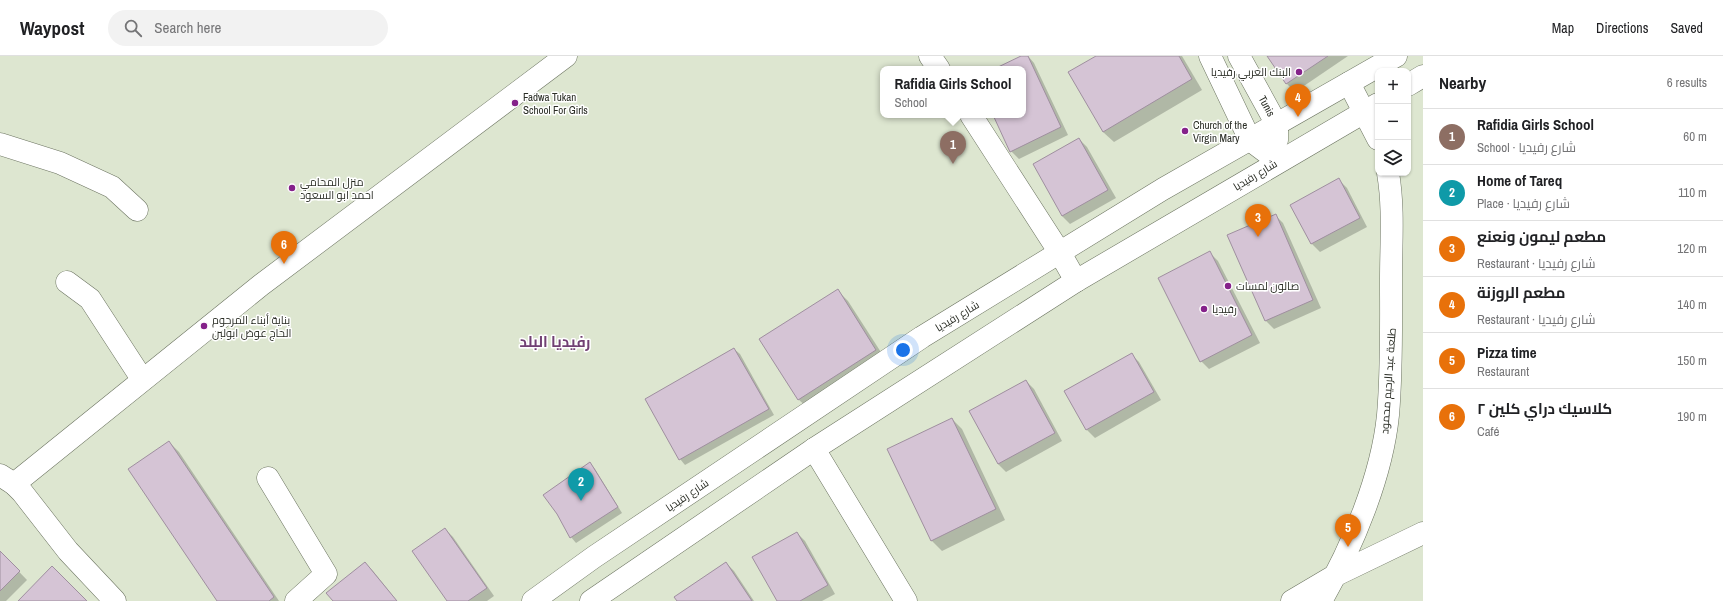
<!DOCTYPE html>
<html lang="en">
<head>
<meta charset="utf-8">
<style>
	body { margin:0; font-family:"Archivo Narrow",Cairo,sans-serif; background:#f2f2f2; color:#202124 }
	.controls { position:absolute; right:12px; top:12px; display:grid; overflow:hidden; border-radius:8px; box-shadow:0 1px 3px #0004 }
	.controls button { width:36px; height:36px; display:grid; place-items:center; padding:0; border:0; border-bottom:1px solid #e0e0e0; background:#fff; color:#202124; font:20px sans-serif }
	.you { position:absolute; left:903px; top:294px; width:14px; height:14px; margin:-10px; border:3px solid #fff; border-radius:50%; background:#1a73e8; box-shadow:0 0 0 6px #1a73e833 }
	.badge { display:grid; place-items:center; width:26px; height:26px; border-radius:50%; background:#85218a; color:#fff; font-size:13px; font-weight:700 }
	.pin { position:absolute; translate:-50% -33px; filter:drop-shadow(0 1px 2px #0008) }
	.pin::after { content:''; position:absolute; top:21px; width:14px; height:12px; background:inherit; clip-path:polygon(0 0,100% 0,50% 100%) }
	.popup { position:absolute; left:880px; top:10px; width:146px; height:52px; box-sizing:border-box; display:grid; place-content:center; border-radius:8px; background:#fff; filter:drop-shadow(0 1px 3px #0005); font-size:13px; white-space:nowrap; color:#757577 }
	.popup b { font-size:15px; color:#202124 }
	.popup::after { content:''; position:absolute; left:50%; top:100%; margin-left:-8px; border:8px solid transparent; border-top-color:#fff }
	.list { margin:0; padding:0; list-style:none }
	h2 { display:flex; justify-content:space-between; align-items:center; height:52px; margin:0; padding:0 16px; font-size:17px }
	h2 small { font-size:13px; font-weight:400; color:#757577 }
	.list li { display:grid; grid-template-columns:26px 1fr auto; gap:12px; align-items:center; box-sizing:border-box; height:56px; padding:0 16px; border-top:1px solid #e0e0e0 }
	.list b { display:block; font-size:15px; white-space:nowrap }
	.list p { margin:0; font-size:13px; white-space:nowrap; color:#757577 }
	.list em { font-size:13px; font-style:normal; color:#757577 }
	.icon { flex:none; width:22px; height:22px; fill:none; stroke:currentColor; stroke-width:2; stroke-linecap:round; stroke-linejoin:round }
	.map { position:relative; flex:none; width:1423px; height:545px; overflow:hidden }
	header { display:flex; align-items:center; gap:24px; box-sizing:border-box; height:56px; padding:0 20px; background:#fff; border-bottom:1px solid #e0e0e0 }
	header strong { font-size:19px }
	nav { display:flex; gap:22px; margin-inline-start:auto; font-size:14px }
	.search { width:280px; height:36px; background:#f2f2f2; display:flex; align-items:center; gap:10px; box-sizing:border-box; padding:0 14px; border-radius:22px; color:#757577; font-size:15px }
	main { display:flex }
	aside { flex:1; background:#fff }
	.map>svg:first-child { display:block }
	.shadow { fill:#0003 }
	.building { fill:#d5c4d5; stroke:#9f8f9f }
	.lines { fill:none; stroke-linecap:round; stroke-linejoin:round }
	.minor-casing { stroke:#6c7461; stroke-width:23 }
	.major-casing { stroke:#6c7461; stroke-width:23 }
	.minor { stroke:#fff; stroke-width:22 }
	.major { stroke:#fff; stroke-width:22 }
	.poi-dot { fill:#85218a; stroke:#fff; stroke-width:1.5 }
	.labels { text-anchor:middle; stroke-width:3; stroke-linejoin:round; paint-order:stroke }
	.poi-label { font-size:11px; fill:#2a2d25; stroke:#fff; text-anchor:start }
	.street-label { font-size:11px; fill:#2a2d25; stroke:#fff }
	.district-label { font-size:15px; font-weight:bold; fill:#714073; stroke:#fff }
</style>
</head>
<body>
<header>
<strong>Waypost</strong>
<div class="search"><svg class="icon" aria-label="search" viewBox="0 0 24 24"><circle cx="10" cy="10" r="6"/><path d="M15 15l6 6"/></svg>Search here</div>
<nav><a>Map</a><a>Directions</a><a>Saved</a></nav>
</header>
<main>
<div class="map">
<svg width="1423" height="545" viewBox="0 0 1423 545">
	<rect width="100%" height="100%" fill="#dde6d0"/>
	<g class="shadow">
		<polygon points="1024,0 1028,0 1034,7 1068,79 1019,103 1011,95 994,59 1023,59 1023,13 997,13"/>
		<polygon points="1098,0 1182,0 1202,34 1114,86 1103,76"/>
		<polygon points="1268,0 1348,0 1295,36 1287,28"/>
		<polygon points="1079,83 1087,91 1116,142 1070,168 1062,160"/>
		<polygon points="1339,124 1347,132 1367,171 1320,196 1312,188 1292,149"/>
		<polygon points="1275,159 1283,167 1321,252 1274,273 1266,265 1228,180"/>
		<polygon points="1210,197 1218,205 1260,287 1209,313 1201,305 1159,223"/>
		<polygon points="838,235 848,245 886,304 809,353 798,343"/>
		<polygon points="734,293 740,298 774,359 685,409 680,403"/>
		<polygon points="1131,298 1139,306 1161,344 1095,382 1087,374 1066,335"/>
		<polygon points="1026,325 1034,333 1062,385 1006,416 998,408"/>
		<polygon points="952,363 962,373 1005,464 942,495 932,485"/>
		<polygon points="169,386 179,396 279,545 218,545"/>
		<polygon points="590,407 595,413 622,457 576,487 571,481"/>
		<polygon points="445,473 453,481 494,540 487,545 449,545"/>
		<polygon points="797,477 805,485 835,538 822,545 778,545"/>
		<polygon points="0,496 27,524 6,545 0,545"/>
		<polygon points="365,507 373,515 397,545 334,545"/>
		<polygon points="726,507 734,515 754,545 678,545"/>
	</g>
	<g class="building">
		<polygon points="1021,0 1028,0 1061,71 1010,96 993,59 1023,59 1023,13 994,13"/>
		<polygon points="1096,0 1179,0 1192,23 1103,76 1068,16"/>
		<polygon points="1267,0 1328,0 1286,28"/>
		<polygon points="1079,82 1108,134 1062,160 1033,108"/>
		<polygon points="1339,122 1360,162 1311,188 1290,149"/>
		<polygon points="1276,158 1313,244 1265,265 1227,179"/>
		<polygon points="1210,195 1252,279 1200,306 1158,222"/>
		<polygon points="838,233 876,294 798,344 759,283"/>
		<polygon points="734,292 769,353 679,404 645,343"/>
		<polygon points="1132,297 1154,336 1086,374 1064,335"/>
		<polygon points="1026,324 1055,377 998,408 969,355"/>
		<polygon points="952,362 996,453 931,485 887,393"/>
		<polygon points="169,385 274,541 269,545 217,545 128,413"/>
		<polygon points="590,406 618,451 570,482 557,458 543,439"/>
		<polygon points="445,472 487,532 468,545 447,545 412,495"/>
		<polygon points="797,476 828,529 800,545 777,545 752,501"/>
		<polygon points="0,495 20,515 0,535"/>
		<polygon points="365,506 397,545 333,545 326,537"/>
		<polygon points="726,506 752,545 677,545 674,541"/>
		<polygon points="52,510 87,545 18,545"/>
	</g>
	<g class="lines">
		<g class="minor-casing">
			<g id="minor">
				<polyline points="930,0 939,13"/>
				<polyline points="1349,27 1378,83"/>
				<polyline points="971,59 1060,197 1076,225"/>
				<polyline points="0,88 60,107 112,131 137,154"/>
				<polyline points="67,226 90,243 142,323"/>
				<polyline points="814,393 906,545"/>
				<polyline points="0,419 14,428 22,436 68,495 115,545"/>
				<polyline points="268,422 326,518 296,545"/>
				<polyline points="14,428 261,229 566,0"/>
				<polyline points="1292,545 1336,519 1423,477"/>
				<path d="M1321,545C1352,492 1382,420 1388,359C1392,314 1391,268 1391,223C1391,187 1394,152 1388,117"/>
			</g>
		</g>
		<g class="major-casing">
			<g id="major">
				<polyline points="1210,0 1250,84 1278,105"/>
				<polyline points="1239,0 1277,69 1277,84"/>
				<polyline points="1408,29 1423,20"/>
				<polyline points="533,545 594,501 922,281 1163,133 1396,0"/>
				<polyline points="591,545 814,393 1076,225 1378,48"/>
			</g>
		</g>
		<use href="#minor" class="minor"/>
		<use href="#major" class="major"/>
	</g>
	<g class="poi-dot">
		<circle cx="1299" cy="16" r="4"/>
		<circle cx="515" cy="47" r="4"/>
		<circle cx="1185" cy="75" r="4"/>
		<circle cx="292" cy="132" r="4"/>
		<circle cx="1228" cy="230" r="4"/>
		<circle cx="1204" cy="253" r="4"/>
		<circle cx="204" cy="270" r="4"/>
	</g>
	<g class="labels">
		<g class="poi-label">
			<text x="1291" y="20" text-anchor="end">البنك العربي رفيديا</text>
			<text x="523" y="45">Fadwa Tukan<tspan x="523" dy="13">School For Girls</tspan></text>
			<text x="1193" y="73">Church of the<tspan x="1193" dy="13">Virgin Mary</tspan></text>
			<text x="300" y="130">منزل المحامي<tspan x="300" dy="13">احمد ابو السعود</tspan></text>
			<text x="1236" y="234">صالون لمسات</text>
			<text x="1212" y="257">رفيديا</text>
			<text x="212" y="268">بناية أبناء المرحوم<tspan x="212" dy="13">الحاج عوض ابولبن</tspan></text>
		</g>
		<g class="street-label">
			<text transform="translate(1267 50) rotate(62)" y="4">Tunis</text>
			<text transform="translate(1255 119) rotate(-31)" y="4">شارع رفيديا</text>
			<text transform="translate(957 260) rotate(-31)" y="4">شارع رفيديا</text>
			<text transform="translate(1388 325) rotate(-86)" y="4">طلعة عبد الرحيم محمود</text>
			<text transform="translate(687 439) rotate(-34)" y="4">شارع رفيديا</text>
		</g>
		<g class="district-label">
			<text x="555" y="291">رفيديا البلد</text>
		</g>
	</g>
</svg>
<div class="controls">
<button>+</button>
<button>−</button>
<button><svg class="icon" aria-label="layers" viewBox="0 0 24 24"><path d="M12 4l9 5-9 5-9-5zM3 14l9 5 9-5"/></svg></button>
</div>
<div class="you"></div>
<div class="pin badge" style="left:953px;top:108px;background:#8d6e63">1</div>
<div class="popup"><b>Rafidia Girls School</b>School</div>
<div class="pin badge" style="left:581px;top:445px;background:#0f9aa8">2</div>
<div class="pin badge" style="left:1258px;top:181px;background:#e8710a">3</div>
<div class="pin badge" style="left:1298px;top:61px;background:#e8710a">4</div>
<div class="pin badge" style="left:1348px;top:491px;background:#e8710a">5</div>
<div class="pin badge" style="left:284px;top:208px;background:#e8710a">6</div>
</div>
<aside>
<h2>Nearby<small>6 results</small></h2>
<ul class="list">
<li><span class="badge" style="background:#8d6e63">1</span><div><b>Rafidia Girls School</b><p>School · شارع رفيديا</p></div><em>60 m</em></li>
<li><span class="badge" style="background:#0f9aa8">2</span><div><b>Home of Tareq</b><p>Place · شارع رفيديا</p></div><em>110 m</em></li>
<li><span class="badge" style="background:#e8710a">3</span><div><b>مطعم ليمون ونعنع</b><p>Restaurant · شارع رفيديا</p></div><em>120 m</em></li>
<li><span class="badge" style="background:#e8710a">4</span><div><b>مطعم الروزنة</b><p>Restaurant · شارع رفيديا</p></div><em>140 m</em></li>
<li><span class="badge" style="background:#e8710a">5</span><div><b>Pizza time</b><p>Restaurant</p></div><em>150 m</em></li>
<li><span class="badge" style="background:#e8710a">6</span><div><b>كلاسيك دراي كلين ٢</b><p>Café</p></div><em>190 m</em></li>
</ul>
</aside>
</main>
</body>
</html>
